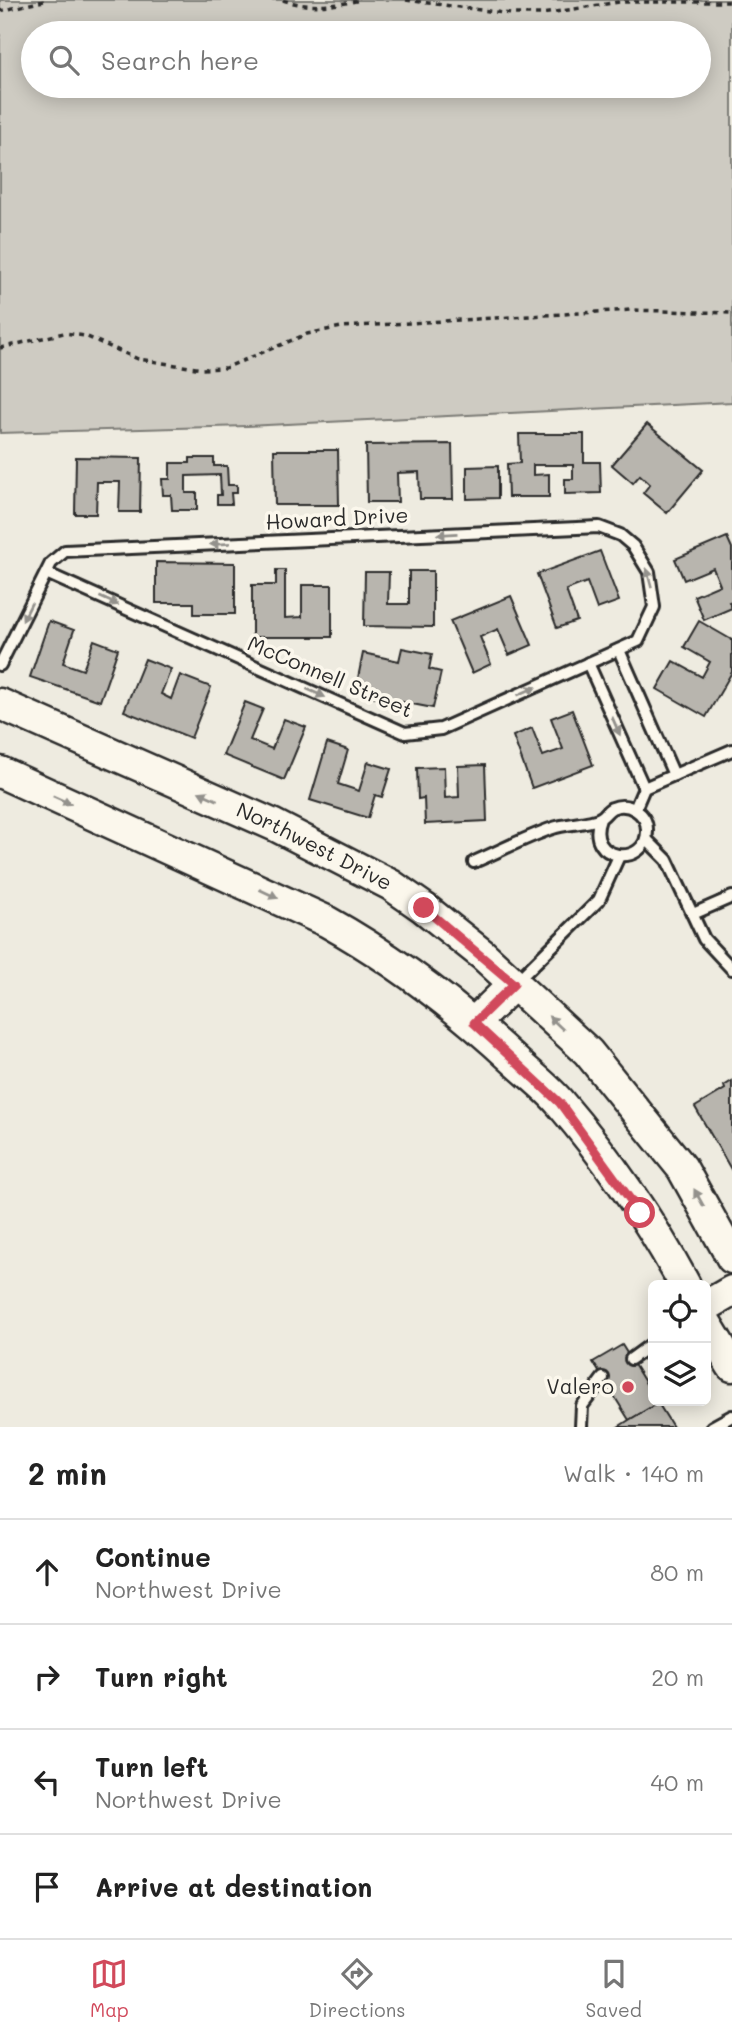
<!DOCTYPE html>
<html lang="en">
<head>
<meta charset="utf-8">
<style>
	body { margin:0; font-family:Mali,sans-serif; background:#f2f2f2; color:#222 }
	.controls { position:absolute; right:21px; bottom:21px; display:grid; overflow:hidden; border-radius:10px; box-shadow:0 4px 18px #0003 }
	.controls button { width:63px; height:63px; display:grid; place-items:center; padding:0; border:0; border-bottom:2px solid #e0e0e0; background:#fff; color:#222; font:35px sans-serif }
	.stop { position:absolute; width:21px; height:21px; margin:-16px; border:5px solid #d1495b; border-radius:50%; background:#fff }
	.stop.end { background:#d1495b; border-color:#fff; box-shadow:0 2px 7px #0008 }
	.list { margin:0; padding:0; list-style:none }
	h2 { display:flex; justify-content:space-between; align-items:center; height:91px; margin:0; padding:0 28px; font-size:30px }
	h2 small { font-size:23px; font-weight:400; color:#767676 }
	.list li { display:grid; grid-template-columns:46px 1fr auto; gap:21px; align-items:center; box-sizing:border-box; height:105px; padding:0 28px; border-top:2px solid #e0e0e0 }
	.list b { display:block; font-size:26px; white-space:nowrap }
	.list p { margin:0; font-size:23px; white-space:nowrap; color:#767676 }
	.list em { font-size:23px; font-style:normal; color:#767676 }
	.icon { flex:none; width:38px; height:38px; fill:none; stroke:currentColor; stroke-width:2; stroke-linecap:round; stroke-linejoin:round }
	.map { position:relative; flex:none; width:732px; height:1427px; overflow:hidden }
	.search { position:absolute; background:#fff; box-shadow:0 4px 18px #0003; left:21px; right:21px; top:21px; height:77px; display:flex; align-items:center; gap:18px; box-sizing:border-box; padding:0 24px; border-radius:38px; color:#767676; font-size:26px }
	.sheet { height:511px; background:#fff }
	nav { display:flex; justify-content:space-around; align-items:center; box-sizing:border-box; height:98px; border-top:2px solid #e0e0e0; background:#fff; font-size:19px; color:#767676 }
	nav a { display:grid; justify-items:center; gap:4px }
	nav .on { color:#d1495b }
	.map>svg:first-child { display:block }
	.green { fill:#cecbc2; stroke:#7c7b76; stroke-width:2; fill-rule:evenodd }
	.building { fill:#b8b5ae; stroke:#2b2b2b; stroke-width:2 }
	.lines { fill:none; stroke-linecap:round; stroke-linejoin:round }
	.service-casing { stroke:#2b2b2b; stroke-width:16 }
	.secondary-casing { stroke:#2b2b2b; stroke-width:35 }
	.path { stroke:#2b2b2b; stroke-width:3.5; stroke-dasharray:5 5; stroke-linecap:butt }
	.service { stroke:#fbf7ec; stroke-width:10 }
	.secondary { stroke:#fbf7ec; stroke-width:30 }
	.oneway { fill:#93918c }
	.route { stroke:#d1495b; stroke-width:9 }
	.poi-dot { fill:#d1495b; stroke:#fbf7ec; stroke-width:2.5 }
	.labels { text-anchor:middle; stroke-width:7; stroke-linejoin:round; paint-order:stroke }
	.street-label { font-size:21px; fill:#2b2b2b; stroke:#fbf7ec }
	.poi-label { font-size:21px; fill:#2b2b2b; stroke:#fbf7ec; text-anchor:end }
</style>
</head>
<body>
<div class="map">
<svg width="732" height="1427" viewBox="0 0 732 1427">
	<rect width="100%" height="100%" fill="#eeebe0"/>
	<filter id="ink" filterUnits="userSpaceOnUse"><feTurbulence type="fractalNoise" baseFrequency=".0143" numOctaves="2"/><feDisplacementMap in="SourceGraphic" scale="14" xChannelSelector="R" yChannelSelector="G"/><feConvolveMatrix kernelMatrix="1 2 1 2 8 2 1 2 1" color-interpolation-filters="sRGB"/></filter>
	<g filter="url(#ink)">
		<path class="green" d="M0,0H732V402L247,426L0,433ZM33,33H699V86H33Z"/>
		<g class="building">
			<polygon points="647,424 703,470 667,513 643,493 650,484 640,475 633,483 612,465"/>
			<polygon points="519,434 584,434 584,462 600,462 601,493 565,494 565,479 573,479 573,465 533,465 533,475 549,474 549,497 508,497 507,464 520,463"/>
			<polygon points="452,444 453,499 420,499 419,472 397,473 398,502 367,502 366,445"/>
			<polygon points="274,450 338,450 339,505 275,505"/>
			<polygon points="76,457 141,458 140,512 119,512 120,482 97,482 96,514 75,514"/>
			<polygon points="190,458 214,458 214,466 227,466 228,485 237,485 237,493 231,493 232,504 217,504 217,495 221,495 220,475 186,476 186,493 197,493 197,510 172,510 171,495 163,495 162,479 170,479 170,463 190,463"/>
			<polygon points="498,466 498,498 467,499 467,467"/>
			<polygon points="727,537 732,548 732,601 729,602 732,608 704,620 694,596 720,585 713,568 684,580 675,559"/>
			<polygon points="600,551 619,601 597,609 587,582 566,590 577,621 557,628 537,574"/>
			<polygon points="156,562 235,563 235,614 194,614 194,603 156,603"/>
			<polygon points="276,570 285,570 285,618 302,617 302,585 332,585 332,637 252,637 252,585 276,585"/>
			<polygon points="409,571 433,571 433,627 364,626 365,572 389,572 388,604 409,604"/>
			<polygon points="511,596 532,645 509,655 498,629 480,637 491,664 472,673 450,621"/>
			<polygon points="49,621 74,630 63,663 83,670 94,640 118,649 100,701 30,677"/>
			<polygon points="699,621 732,640 732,672 706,717 657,689 673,661 702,677 710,662 684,647"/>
			<polygon points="402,648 432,654 429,669 441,672 433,708 355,693 363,653 399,661"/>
			<polygon points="145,659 171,669 161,694 171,699 180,675 211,687 191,738 124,711"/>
			<polygon points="245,702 263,709 250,740 272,749 284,719 306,727 284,780 223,755"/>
			<polygon points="572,710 593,765 532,788 513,736 532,728 543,756 563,749 551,718"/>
			<polygon points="327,743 348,750 338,784 359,791 368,762 391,769 382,797 375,795 368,818 310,800"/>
			<polygon points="485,765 487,821 425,824 424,798 418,799 417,768 444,767 445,798 459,797 458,766"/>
			<polygon points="732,1081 732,1171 695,1107 725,1089 724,1086"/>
			<polygon points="622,1345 653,1395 653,1401 658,1403 629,1420 593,1362"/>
			<polygon points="658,1403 673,1427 618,1427 629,1420"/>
		</g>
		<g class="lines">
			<g class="service-casing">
				<g id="service">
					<polyline points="619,650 674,775"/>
					<polyline points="588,663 644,788"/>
					<polyline points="0,665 51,563 65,551 599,527 620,535 633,546 649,572 654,607 638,641 441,729 405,733 46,573"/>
					<polyline points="635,809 644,788 732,750"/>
					<polyline points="646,839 667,860 704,939 732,969"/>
					<path d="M474,862C500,851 526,837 553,828C565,824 592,823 600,818C605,816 607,810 612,808C628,801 647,813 647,830C648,868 584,862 600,819"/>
					<polyline points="693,914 732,897"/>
					<polyline points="516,982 599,900 619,856"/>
					<polyline points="631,1359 653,1343"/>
					<polyline points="581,1427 582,1406 603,1378"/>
					<polyline points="712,1427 732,1416"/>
				</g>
			</g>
			<g class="secondary-casing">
				<g id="secondary">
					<path id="s1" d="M0,704L274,825L391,885L424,908L483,955L588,1052L682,1168L732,1258"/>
					<path d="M0,772L326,921C396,960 456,1006 514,1060C530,1075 548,1088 561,1104C608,1159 651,1222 685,1285"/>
					<polyline points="474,1023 514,984"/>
					<polyline points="706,1306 732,1291"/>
					<polyline points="706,1323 732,1366"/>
				</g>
			</g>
			<g class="path">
				<path d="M283,0C310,9 333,6 361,0"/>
				<polyline points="406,0 511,14 542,14 619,2 732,2"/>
				<polyline points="0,11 48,0"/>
				<polyline points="0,348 64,333 85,336 138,359 202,369 225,368 307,334 341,327 631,310 732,313"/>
			</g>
			<use href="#service" class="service"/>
			<use href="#secondary" class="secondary"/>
		</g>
		<defs><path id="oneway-solid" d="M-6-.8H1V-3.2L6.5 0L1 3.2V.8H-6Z" transform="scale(1.75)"/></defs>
		<g class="oneway">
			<use href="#oneway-solid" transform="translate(447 534) rotate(177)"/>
			<use href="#oneway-solid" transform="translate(220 544) rotate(177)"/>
			<use href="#oneway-solid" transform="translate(649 578) rotate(-105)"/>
			<use href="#oneway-solid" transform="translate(109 601) rotate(24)"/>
			<use href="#oneway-solid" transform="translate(27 612) rotate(117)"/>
			<use href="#oneway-solid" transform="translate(527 691) rotate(-24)"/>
			<use href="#oneway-solid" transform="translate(316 693) rotate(24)"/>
			<use href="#oneway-solid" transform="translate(616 726) rotate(66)"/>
			<use href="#oneway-solid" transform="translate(208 796) rotate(-156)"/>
			<use href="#oneway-solid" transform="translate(62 800) rotate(24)"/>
			<use href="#oneway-solid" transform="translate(269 894) rotate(25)"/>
			<use href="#oneway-solid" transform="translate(556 1023) rotate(-137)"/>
			<use href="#oneway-solid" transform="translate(699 1198) rotate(-119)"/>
		</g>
	</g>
	<g class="lines" filter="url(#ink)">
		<polyline class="route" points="424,908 514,984 474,1023 560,1103 640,1213"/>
	</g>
	<circle class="poi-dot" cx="628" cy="1387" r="7"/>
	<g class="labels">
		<g class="street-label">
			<text transform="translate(337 519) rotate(-3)" y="7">Howard Drive</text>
			<text transform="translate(330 677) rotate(23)" y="7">McConnell Street</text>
			<text dy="7" stroke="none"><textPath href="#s1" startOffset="345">Northwest Drive</textPath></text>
		</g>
		<g class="poi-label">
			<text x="614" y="1394">Valero</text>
		</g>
	</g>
</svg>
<div class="controls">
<button><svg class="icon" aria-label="locate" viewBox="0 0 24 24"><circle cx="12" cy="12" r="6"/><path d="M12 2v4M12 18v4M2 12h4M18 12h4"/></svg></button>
<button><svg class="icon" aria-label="layers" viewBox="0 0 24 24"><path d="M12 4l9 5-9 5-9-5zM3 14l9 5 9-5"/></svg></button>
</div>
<div class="stop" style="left:640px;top:1213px"></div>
<div class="stop end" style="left:424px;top:908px"></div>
<div class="search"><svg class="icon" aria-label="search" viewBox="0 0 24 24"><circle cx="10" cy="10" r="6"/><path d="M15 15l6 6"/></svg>Search here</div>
</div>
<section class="sheet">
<h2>2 min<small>Walk · 140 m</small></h2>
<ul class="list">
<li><svg class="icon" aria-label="ahead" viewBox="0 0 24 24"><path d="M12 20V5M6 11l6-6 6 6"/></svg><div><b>Continue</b><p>Northwest Drive</p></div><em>80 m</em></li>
<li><svg class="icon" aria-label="right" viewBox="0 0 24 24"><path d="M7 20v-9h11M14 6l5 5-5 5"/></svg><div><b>Turn right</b></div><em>20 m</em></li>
<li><svg class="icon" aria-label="left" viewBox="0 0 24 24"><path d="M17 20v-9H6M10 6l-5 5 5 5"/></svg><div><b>Turn left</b><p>Northwest Drive</p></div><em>40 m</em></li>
<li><svg class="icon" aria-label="arrive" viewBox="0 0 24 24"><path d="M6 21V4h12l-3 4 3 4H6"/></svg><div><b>Arrive at destination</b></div></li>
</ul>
</section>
<nav>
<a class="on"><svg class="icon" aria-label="map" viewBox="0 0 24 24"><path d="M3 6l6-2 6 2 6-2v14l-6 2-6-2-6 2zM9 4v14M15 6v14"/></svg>Map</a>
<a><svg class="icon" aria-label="directions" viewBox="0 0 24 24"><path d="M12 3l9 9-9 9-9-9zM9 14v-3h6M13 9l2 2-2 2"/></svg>Directions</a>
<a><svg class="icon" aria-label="saved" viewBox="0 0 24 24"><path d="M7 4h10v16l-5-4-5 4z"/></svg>Saved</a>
</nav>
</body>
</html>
